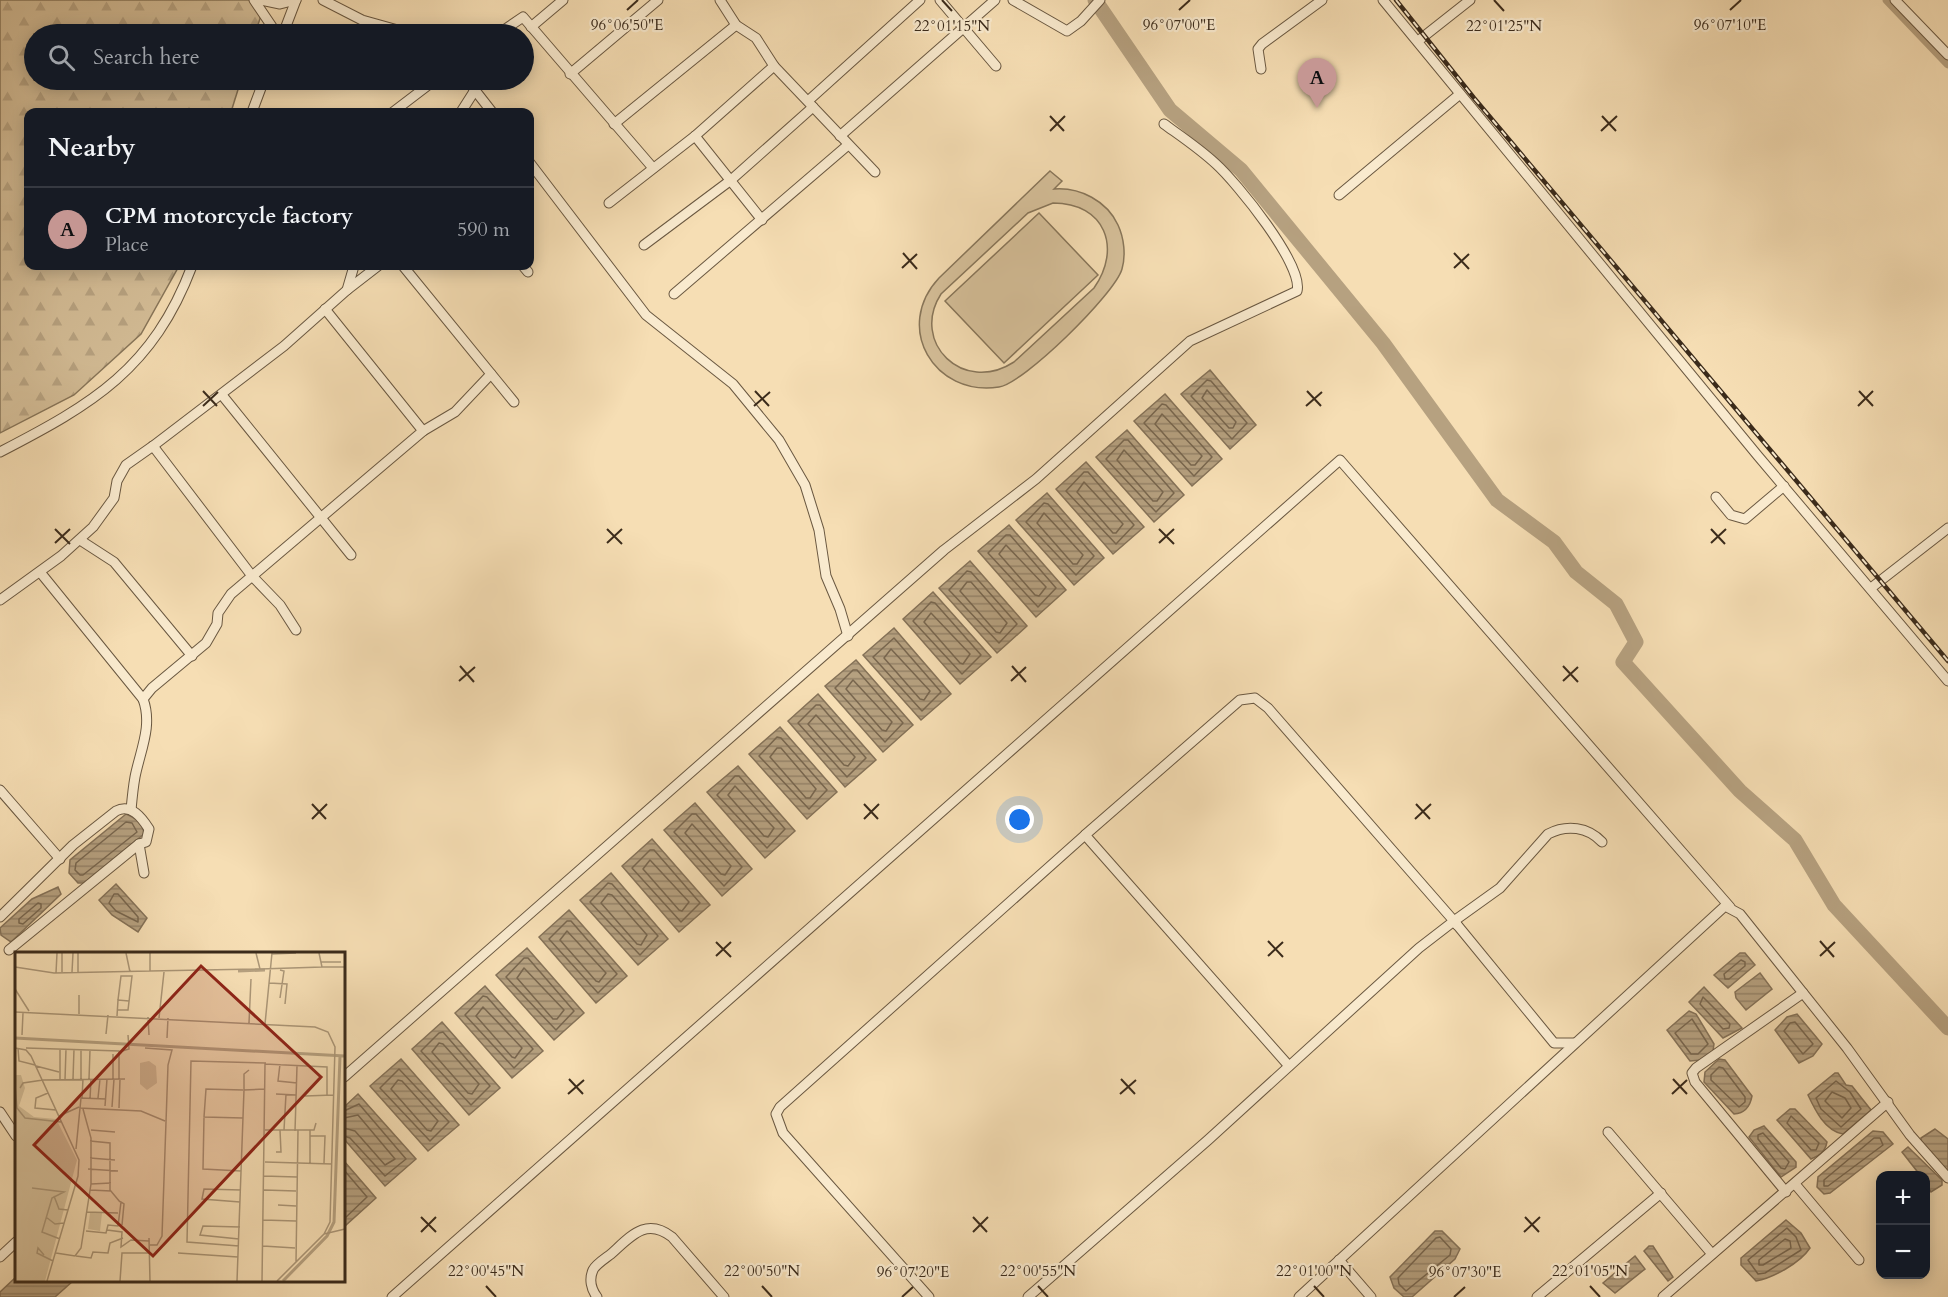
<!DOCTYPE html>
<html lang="en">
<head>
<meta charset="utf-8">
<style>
	body { margin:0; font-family:Cardo,serif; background:#20242c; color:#f1f3f6 }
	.controls { position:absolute; right:18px; bottom:18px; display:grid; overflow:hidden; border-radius:12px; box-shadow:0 3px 15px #0003 }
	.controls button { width:54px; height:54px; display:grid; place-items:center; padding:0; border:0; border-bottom:2px solid #363941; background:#171b24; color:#f1f3f6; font:30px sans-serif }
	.you { position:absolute; left:1020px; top:820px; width:21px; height:21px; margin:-15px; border:4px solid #fff; border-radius:50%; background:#1a73e8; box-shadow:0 0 0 9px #1a73e833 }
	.badge { display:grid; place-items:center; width:39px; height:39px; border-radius:50%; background:#c59692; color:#111; font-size:20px; font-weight:700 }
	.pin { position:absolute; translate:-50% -50px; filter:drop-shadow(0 2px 3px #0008) }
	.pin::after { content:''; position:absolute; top:32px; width:21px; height:18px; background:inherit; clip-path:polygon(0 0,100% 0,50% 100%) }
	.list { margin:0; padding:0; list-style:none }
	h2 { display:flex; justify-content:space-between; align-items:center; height:78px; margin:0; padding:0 24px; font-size:26px }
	h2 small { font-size:20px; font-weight:400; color:#9ea1a6 }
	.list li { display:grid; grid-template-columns:39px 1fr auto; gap:18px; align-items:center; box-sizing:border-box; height:84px; padding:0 24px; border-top:2px solid #363941 }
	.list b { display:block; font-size:22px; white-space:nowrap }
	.list p { margin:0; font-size:20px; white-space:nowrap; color:#9ea1a6 }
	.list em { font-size:20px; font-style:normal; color:#9ea1a6 }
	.icon { flex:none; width:33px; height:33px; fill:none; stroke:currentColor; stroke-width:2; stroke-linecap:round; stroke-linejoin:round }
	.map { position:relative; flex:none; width:1948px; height:1297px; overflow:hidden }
	.search { position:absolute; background:#171b24; box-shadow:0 3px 15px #0003; left:24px; top:24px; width:510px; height:66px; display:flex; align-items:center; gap:15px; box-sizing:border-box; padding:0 21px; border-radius:33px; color:#9ea1a6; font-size:22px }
	.panel { position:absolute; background:#171b24; box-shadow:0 3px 15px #0003; left:24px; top:108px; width:510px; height:162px; border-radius:12px }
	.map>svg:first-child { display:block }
	.forest { fill:url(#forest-firs); stroke:#88765a; stroke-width:1.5 }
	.garden { fill:#d6c09a; stroke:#88765a; stroke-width:1.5; fill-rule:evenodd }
	.water { fill:url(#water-rules); stroke:#857258; stroke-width:1.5 }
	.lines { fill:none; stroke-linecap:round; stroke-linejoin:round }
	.shore { stroke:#78664e; stroke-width:1.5 }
	.canal { stroke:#b6a180; stroke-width:9 }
	.river { stroke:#b6a180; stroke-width:15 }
	.minor-casing { stroke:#6a5841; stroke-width:11 }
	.minor { stroke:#f9eace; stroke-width:9 }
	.rail-casing { stroke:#3b2b1b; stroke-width:4.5 }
	.rail { stroke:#f9eace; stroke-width:2; stroke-dasharray:7; stroke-linecap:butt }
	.ticks { fill:none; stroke:#3b2b1b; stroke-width:2 }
	.inset-river { fill:none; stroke:#b6a180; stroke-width:3 }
	.inset-road { fill:none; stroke:#ab9677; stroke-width:1.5 }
	.view { fill:#8f2418; fill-opacity:0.15; stroke:#8f2418; stroke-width:3 }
	.inset-edge { fill:none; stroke:#3b2b1b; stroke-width:3 }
	.ticks-label { font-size:15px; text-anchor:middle; fill:#3b2b1b; stroke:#f9eace; stroke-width:4.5; stroke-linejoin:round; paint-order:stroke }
</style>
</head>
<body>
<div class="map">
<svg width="1948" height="1297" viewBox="0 0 1948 1297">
	<defs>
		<pattern id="forest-firs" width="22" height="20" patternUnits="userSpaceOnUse" patternTransform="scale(1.5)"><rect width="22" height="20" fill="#d6c09a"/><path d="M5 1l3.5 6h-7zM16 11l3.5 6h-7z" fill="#b9a584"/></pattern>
		<pattern id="water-rules" width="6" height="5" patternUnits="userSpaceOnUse" patternTransform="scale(1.5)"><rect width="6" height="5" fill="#b6a180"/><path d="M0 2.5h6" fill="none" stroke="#958368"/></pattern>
	</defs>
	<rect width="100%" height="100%" fill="#f6deb4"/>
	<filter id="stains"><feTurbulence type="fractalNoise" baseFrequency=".00333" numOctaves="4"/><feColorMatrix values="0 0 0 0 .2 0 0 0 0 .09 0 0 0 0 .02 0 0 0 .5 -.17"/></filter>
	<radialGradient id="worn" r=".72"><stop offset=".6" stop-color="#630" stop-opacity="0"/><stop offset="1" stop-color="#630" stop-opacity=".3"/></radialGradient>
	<polygon class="forest" points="0,0 266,0 255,34 34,34 34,80 241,80 231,112 28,112 28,266 179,266 141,334 74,395 0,433"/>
	<g class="garden">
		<path d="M1050,171L1062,181L1054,189C1080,187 1107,201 1118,225C1124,238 1126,255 1122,269C1115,294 1023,384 999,387C934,397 893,327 939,278ZM1053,203C1105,203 1122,248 1094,288L1014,362C963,395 910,342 941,294L1028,213Z"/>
		<polygon points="1039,213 1098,275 1004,363 945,301"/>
	</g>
	<g class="water">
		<polygon points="1210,370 1256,425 1230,449 1181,394"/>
		<polygon points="1165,394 1222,459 1192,486 1134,421"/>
		<polygon points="1127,430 1184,495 1154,522 1096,457"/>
		<polygon points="1086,462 1144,527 1113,554 1056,489"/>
		<polygon points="1047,493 1104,558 1074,585 1016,520"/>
		<polygon points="1009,525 1066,590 1036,617 978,551"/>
		<polygon points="970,561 1027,626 997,653 939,588"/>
		<polygon points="933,592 991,657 960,684 903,619"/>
		<polygon points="894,628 951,694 921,720 863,655"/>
		<polygon points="856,660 913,725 883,752 825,686"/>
		<polygon points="818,694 876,760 845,787 788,721"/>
		<polygon points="780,727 837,792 807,819 749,754"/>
		<polygon points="738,766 795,831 765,858 707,792"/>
		<polygon points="695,803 752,869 722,896 664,830"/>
		<path d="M126,814C136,818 143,823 144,834L84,883H78L69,873L70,860Z"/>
		<polygon points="652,839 710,905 679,932 622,866"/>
		<polygon points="611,873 668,939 638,965 580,900"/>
		<polygon points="116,884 147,918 138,932 112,915 99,900"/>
		<polygon points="58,887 61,894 11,942 1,935 0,928 32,899"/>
		<polygon points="569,910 627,976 596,1003 539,937"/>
		<polygon points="527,948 584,1013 554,1040 496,975"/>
		<polygon points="1740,953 1745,953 1755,965 1728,988 1714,975"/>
		<polygon points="1760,973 1772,989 1746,1010 1736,998 1735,992"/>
		<polygon points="485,986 543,1051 512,1078 455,1013"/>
		<polygon points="1704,987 1742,1028 1723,1038 1689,1002"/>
		<polygon points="1689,1011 1696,1014 1714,1044 1713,1051 1701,1060 1690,1061 1667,1030"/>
		<polygon points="1797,1014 1822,1044 1813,1056 1799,1063 1775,1030 1787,1017"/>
		<polygon points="442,1022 500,1088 469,1115 412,1049"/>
		<polygon points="401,1059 459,1125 428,1151 370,1086"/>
		<path d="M1719,1059L1725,1060L1752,1096C1750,1107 1745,1113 1734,1114L1704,1082L1705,1072Z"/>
		<path d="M1835,1073H1838L1846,1085L1852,1086L1871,1110L1843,1134C1825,1131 1815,1110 1808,1095Z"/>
		<polygon points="358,1094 416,1159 385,1186 344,1139 344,1107"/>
		<path d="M1790,1109H1795L1827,1142C1825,1152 1820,1155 1811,1159L1777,1120Z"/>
		<polygon points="1764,1126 1796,1162 1796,1167 1781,1177 1749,1137 1754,1130"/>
		<polygon points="1935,1129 1948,1139 1948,1173 1921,1143 1921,1138"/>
		<polygon points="1873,1131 1883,1132 1893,1144 1830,1193 1824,1194 1817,1187 1818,1177"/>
		<polygon points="1908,1147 1942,1180 1942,1185 1931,1192 1926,1184 1926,1176 1920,1175 1902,1152"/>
		<polygon points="344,1161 376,1198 346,1225 344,1222"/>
		<path d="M1786,1220L1801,1233L1810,1248C1800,1263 1773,1278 1756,1281L1741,1265V1258Z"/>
		<polygon points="1435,1231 1442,1231 1460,1249 1455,1259 1412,1297 1404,1297 1394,1288 1390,1277"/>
		<polygon points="1649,1246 1653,1246 1673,1277 1668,1281 1644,1251"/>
		<polygon points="1635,1256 1645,1269 1615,1293 1603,1283"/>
		<polygon points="16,1277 16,1280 73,1281 55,1297 0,1297 0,1292"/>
	</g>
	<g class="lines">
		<g class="shore">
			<polygon points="1207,380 1211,381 1247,423 1232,439 1191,396"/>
			<polygon points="1207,390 1236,422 1233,428 1229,428 1202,398"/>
			<polygon points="1162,404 1166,405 1212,457 1194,476 1144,423"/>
			<polygon points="1162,414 1202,456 1195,465 1191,465 1155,424"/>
			<polygon points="1124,440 1128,440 1174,493 1156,512 1106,459"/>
			<polygon points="1124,450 1163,492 1157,501 1153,501 1117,460"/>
			<polygon points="1084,472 1088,472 1134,525 1116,544 1066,491"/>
			<polygon points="1084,482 1123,524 1116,533 1113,533 1077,492"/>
			<polygon points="1044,503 1048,504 1094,556 1076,575 1026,522"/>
			<polygon points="1044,513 1083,555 1077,564 1073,564 1037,523"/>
			<polygon points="1006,535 1010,535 1056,588 1038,607 988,553"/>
			<polygon points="1006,545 1046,587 1039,596 1035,595 999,554"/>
			<polygon points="967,571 971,572 1017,624 999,643 949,590"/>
			<polygon points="967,582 971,582 1007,623 1000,633 996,632 960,591"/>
			<polygon points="931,602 935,603 981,655 962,674 913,621"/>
			<polygon points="931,613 970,654 963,664 960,663 924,622"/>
			<polygon points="894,638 941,692 922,711 873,657"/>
			<polygon points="891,649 930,691 924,700 920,699 884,658"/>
			<polygon points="853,670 857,670 903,723 885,742 835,688"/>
			<polygon points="853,680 892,722 886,731 882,730 846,689"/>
			<polygon points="816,705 820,705 866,758 847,777 798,723"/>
			<polygon points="816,715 855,757 848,766 844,765 808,724"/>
			<polygon points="777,737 781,738 827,790 809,809 759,756"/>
			<polygon points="777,748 781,748 816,789 810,798 806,798 770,757"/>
			<polygon points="735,776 739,776 785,829 767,848 717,795"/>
			<polygon points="735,786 774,828 768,837 764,836 728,795"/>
			<polygon points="692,814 696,814 742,867 724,886 674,832"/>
			<polygon points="126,822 132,823 137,832 83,875 80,875 75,870 76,863"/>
			<polygon points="692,824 731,866 725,875 721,874 685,833"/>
			<polygon points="650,850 654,850 700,903 681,922 632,868"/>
			<polygon points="650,860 689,902 682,911 679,910 643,869"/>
			<polygon points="608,883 612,884 658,936 640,955 590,902"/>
			<polygon points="114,894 118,894 138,917 138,922 116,911 109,903"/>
			<polygon points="608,894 612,895 647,935 641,945 637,944 601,903"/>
			<polygon points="38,903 41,904 41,908 23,924 19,923 19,919"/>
			<polygon points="567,921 571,921 617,974 598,993 549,939"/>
			<polygon points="567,931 606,973 599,982 596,981 560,940"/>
			<polygon points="524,958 528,958 574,1011 556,1030 506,977"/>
			<polygon points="1741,960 1745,962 1745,966 1729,979 1725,979 1724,974"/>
			<polygon points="524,968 564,1010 557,1019 553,1019 517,978"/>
			<polygon points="483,996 487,997 533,1049 514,1068 465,1015"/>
			<polygon points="1703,997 1730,1024 1729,1028 1723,1029 1700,1004"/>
			<polygon points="483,1007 522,1048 515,1058 512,1057 476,1016"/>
			<polygon points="1692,1019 1708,1044 1698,1054 1691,1054 1675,1033"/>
			<polygon points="1795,1022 1813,1044 1803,1054 1784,1031 1790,1023"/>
			<polygon points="443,1032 490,1086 471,1105 421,1051 439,1033"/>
			<polygon points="439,1043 443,1044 479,1084 472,1094 468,1093 432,1052"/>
			<polygon points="1719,1067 1723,1068 1745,1097 1745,1102 1739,1107 1711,1080 1711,1075"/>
			<polygon points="399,1069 449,1122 430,1141 380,1088"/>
			<polygon points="398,1080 402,1081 438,1121 431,1131 427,1130 391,1089"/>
			<polygon points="1836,1081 1850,1092 1861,1109 1841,1127 1821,1109 1816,1098"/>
			<polygon points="1832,1092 1845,1098 1851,1108 1842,1118 1825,1101"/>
			<polyline points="344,1111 359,1104 406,1159 385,1176 350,1138 344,1136"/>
			<polygon points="1791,1116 1819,1143 1816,1150 1811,1150 1787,1123"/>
			<polyline points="344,1118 358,1115 395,1159 385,1165 355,1131 344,1128"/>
			<polygon points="1763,1133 1789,1162 1785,1169 1781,1168 1758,1139 1758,1135"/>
			<polygon points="1874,1138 1880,1138 1883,1145 1828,1186 1824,1186 1824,1180"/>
			<polyline points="344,1170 367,1197 344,1219"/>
			<polygon points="1787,1228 1796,1237 1801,1250 1765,1273 1758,1274 1748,1260"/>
			<polygon points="1440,1237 1451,1249 1450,1255 1406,1291 1399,1284 1398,1278 1436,1238"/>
			<polygon points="1785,1239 1790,1241 1791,1248 1763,1265 1759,1265 1759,1260"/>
		</g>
		<polyline class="canal" points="1887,0 1948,64"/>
		<polyline class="river" points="1095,0 1170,110 1241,170 1383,343 1497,500 1554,542 1576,572 1616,604 1636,642 1623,662 1740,791 1795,840 1834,905 1948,1028"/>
		<g class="minor-casing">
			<g id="minor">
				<polyline points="254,0 277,34"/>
				<polyline points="261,0 280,4 296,0"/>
				<polyline points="323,0 362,20 412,34"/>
				<polyline points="720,0 736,25 756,38 774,66 875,172"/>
				<polyline points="940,0 996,66"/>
				<polyline points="1013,0 1067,31 1081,21 1100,0"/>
				<polyline points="1383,0 1758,456 1948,681"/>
				<polyline points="1895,0 1948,55"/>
				<polyline points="531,27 563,0"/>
				<polyline points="283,34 296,0"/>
				<polyline points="498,34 523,17 653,168"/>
				<polyline points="1418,41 1470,0"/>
				<polyline points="1261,69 1258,49 1262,44 1322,0"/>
				<polyline points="570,74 658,0"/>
				<polyline points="467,80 492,112"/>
				<polyline points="808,101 920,0"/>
				<polyline points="252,112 264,80"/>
				<polyline points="393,112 435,80"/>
				<polyline points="461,112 475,90"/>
				<polyline points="614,124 736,25"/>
				<polyline points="695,136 762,220"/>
				<polyline points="840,136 995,0"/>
				<polyline points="530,163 646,315 733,384 779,440 805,485 819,530 826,576 840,609 848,636"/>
				<polyline points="1339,195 1460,94"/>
				<polyline points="609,203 695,136 774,66"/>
				<polyline points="644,245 731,180 813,107"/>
				<polyline points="403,266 514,402"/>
				<polyline points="523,266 528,272"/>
				<polyline points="347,290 378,266"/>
				<polyline points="674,294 848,145"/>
				<polyline points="222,395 351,555"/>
				<polyline points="423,431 455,412 491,374"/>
				<polyline points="153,446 252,576 280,605 296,630"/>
				<path d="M0,452C93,404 153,369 192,266"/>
				<polyline points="1716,497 1731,515 1745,519 1784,486"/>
				<polyline points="80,540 114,562 192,656"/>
				<polyline points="40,572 143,699"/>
				<polyline points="1871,588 1948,528"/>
				<polyline points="0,600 61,556 93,527 114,498 117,481 126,465 153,446 284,346 347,290 354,266"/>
				<polyline points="0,790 60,859"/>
				<path d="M131,810C132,799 133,788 135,777C140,751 153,726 143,699L152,688L206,643L217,624L218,613L231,594L423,431L325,309"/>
				<polyline points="139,844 144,873"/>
				<path d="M0,917L73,845L116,811C131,803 142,818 149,829L146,842L139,844L9,950"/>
				<path d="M1457,925L1454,921L1500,888L1548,834C1567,824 1588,827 1602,842"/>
				<polyline points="1289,1066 1085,835 1240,700 1255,698 1268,708 1454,921"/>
				<path d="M344,1077L944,550L1036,479L1190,341L1297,291C1304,265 1236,182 1216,164C1200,149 1182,137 1164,124"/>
				<polyline points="0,1112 16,1136"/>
				<polyline points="1608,1132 1712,1254"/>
				<polyline points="1795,1184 1859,1260"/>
				<polyline points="1786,1192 1695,1082 1692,1073 1696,1068 1803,993"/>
				<polyline points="0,1257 16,1242"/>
				<polyline points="1339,1260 1371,1297"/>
				<polyline points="392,1297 1340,460 1730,907"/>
				<path d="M597,1297C591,1289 589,1279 593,1270C596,1264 606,1258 611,1254C631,1236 646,1217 672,1237L724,1297"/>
				<polyline points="929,1297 783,1133 776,1114 780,1107 1085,835"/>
				<polyline points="1028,1297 1208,1140 1419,948 1454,921 1554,1043 1574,1043"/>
				<polyline points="1299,1297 1725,906 1740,914 1847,1048 1910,1135 1948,1178"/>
				<polyline points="1537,1297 1661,1193"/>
				<polyline points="1663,1297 1888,1102"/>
			</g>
		</g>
		<use href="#minor" class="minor"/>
		<g class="rail-casing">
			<polyline id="rail" points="1396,0 1474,98 1948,661"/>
		</g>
		<use href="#rail" class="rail"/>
	</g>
	<path class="ticks" d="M942,0L952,11M1494,0L1504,11M627,10L638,0M1179,10L1190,0M1730,10L1741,0M1050,116L1064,131M1602,116L1616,131M1050,131L1065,116M1601,131L1617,116M903,253L917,269M1454,253L1469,269M902,268L917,254M1454,268L1469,254M203,391L217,406M755,391L769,406M1307,391L1321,406M1859,391L1873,406M203,406L218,392M754,406L770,392M1306,406L1322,392M1858,406L1873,391M55,529L70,544M607,529L622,544M1159,529L1174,544M1711,529L1725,544M55,543L70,529M607,543L622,529M1159,543L1174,529M1711,543L1726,529M460,666L474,682M1012,666L1026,682M1563,666L1578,682M459,681L475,667M1011,681L1026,667M1563,681L1578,667M312,804L326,819M864,804L878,819M1416,804L1430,819M312,819L327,804M864,819L879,804M1415,819L1431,804M1268,941L1283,957M1820,941L1834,957M716,942L731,957M716,956L731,942M1268,956L1283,942M1820,956L1835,942M569,1079L583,1094M1121,1079L1135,1094M1673,1079L1687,1094M568,1094L584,1080M1120,1094L1136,1080M1672,1094L1687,1080M421,1217L436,1232M973,1217L987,1232M1525,1217L1539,1232M421,1232L436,1217M973,1232L988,1217M1524,1232L1540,1217M486,1286L496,1297M762,1286L772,1297M1038,1286L1048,1297M1314,1286L1324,1297M1590,1286L1600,1297M902,1297L913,1287M1454,1297L1465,1287"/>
	<g transform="translate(15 952)">
		<rect width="330" height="330" fill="#f6deb4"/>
		<path d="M0,123H6L10,136L4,154L19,165L41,167L62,208L30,329H0Z" fill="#d6c09a"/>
		<path d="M134,109L141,114L142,131L132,138L125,132V111ZM75,261H87L85,279L73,277Z" fill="#d6c09a"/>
		<path class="inset-river" d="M223,19L250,18M0,86L330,104M268,329L312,284L319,270L325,104"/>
		<path class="inset-road" d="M111,1L115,20M135,1V19L245,17L241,1M257,2L281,1M306,10H326M0,15L39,21L135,19M307,15H330M245,17L307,15L304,1M265,18L269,19L265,46M47,20V1M57,20L58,1M63,20V1M41,21L42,1M254,31L272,32L270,52M0,37L14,59M64,43V62M103,58H113L117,24H106L103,48M0,60L300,75L313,80L320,95L315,270L309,282L262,329M102,64L103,48L114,49M133,65L134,83M144,66L149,20M234,71L236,27M250,72L257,1M91,82L93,63M7,83L8,61M152,86L153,66M0,96L11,98L16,104L64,208L63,224L32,329M3,96L4,109L20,113M11,96L104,99V127M130,96L157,98L153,113L147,284L142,293H135M45,97V128M104,100L114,97L113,83M265,112L263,129L282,131M21,114L44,120M58,127L59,97M66,127V98M74,127L75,98M98,127V102M27,128L110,127M50,128L51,97M0,134L2,156L10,166L46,170M5,136L8,131L28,128M228,138L191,137L189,165L228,166M229,138V122L234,118M33,141L21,146L20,156L41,158M261,142L281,143M290,144L318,143M67,146L68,127M83,146L85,127M75,147L76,127M90,154L92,127M97,155L99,127M64,156L126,159L150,169M104,156L105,127M44,164L64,155M189,165L188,217L226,219M76,178L100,180M250,178H299L301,171M269,178L271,142M280,179L282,114M295,184H310L309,211M75,189L95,191V238L105,250M61,197L66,146L91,147M261,200H266L265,178M75,206L100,208M250,210L317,212M295,211V178M73,217L103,219M248,224L282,225M76,232L96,231M17,236L49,240L37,246L27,280L45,287M75,238L96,239M249,238L281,239M39,244L44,257L53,258M225,250L187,247L189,237L226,238M263,253L281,254M72,260L103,261M31,265L40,272L49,271M248,268L281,269M92,278L107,280L106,295L116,288L134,289M71,279L91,281L93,273L103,274L106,250L109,252L107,273M309,282L330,277M134,286L135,329M224,287L185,283L188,274L225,275M224,294L172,290L176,109L251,111M248,294L280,296M41,301L60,304L66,296L76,232V186L68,157M163,301L223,305M29,303L23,296L22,301L38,309M61,304L76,306L78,300L93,301L95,291L108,286M281,310L283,178M105,329L107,301H135M222,329L229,138L250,137M247,329L250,112L312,115V143"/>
		<path class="view" d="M186,14L306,125L138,304L19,193Z"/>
		<rect width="330" height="330" class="inset-edge"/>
	</g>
	<g class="ticks-label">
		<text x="627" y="30">96°06'50"E</text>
		<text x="1179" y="30">96°07'00"E</text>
		<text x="1730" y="30">96°07'10"E</text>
		<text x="1504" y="31">22°01'25"N</text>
		<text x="952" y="31">22°01'15"N</text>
		<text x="486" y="1276">22°00'45"N</text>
		<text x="762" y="1276">22°00'50"N</text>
		<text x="1038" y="1276">22°00'55"N</text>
		<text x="1314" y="1276">22°01'00"N</text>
		<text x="1590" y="1276">22°01'05"N</text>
		<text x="913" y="1277">96°07'20"E</text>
		<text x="1465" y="1277">96°07'30"E</text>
	</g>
	<rect width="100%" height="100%" filter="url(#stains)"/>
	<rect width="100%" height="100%" fill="url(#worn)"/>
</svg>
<div class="controls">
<button>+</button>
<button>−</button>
</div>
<div class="you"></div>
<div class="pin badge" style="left:1317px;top:108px">A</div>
<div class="search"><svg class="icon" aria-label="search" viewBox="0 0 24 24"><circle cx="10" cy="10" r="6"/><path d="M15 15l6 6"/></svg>Search here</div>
<section class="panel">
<h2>Nearby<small></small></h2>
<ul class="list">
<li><span class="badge">A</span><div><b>CPM motorcycle factory</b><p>Place</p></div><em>590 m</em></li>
</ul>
</section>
</div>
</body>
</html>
